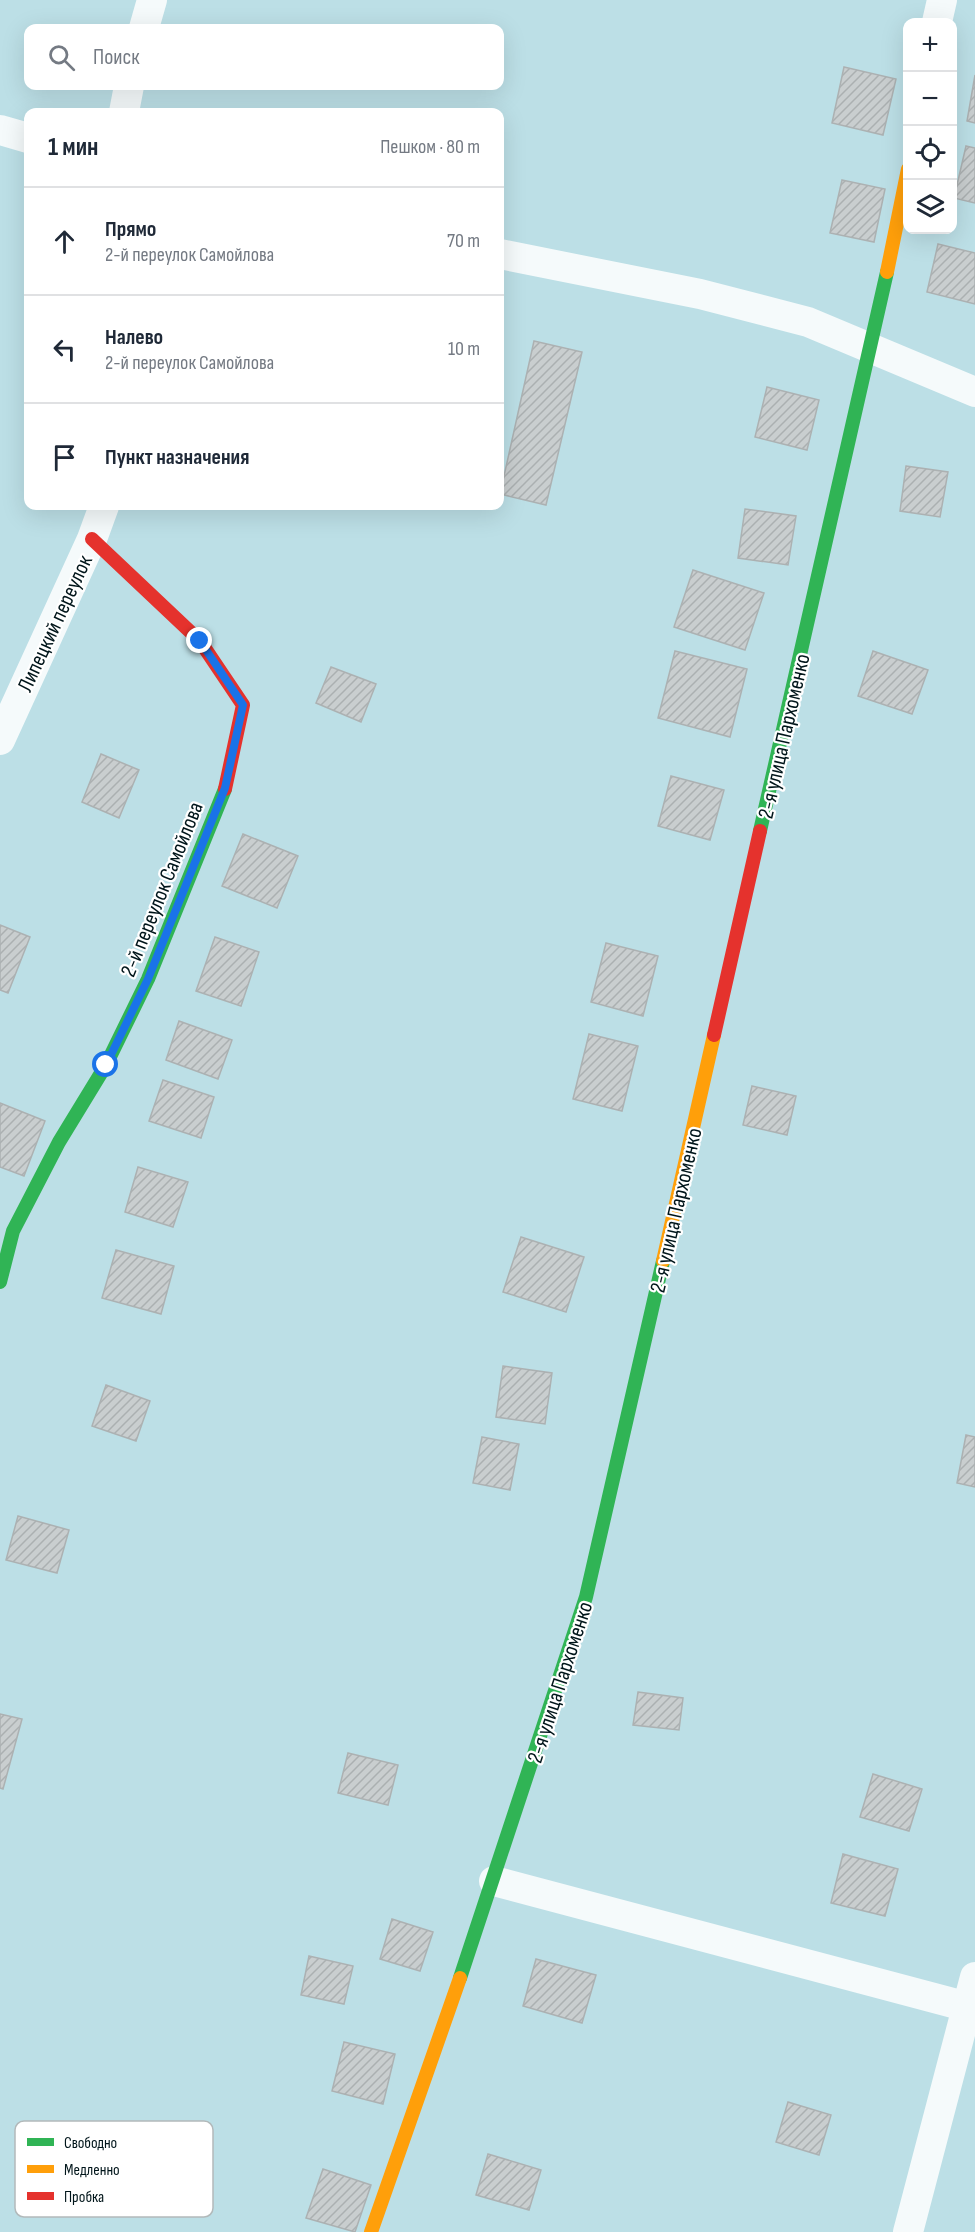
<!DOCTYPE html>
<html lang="ru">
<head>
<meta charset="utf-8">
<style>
	body { margin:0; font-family:"Sofia Sans Condensed",sans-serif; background:#f6f6f7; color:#1f2937 }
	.controls { position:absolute; right:18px; top:18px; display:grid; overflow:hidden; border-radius:12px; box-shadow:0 6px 24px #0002 }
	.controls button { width:54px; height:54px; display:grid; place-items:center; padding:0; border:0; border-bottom:2px solid #e0e1e3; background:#fff; color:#1f2937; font:30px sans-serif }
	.stop { position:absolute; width:18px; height:18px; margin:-14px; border:4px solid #1a73e8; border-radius:50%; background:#fff }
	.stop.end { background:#1a73e8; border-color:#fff; box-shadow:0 2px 6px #0008 }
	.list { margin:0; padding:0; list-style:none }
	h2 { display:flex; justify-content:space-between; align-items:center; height:78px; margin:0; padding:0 24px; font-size:26px }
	h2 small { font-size:20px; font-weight:400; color:#747a83 }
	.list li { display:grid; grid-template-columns:39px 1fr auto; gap:18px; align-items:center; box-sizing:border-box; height:108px; padding:0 24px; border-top:2px solid #e0e1e3 }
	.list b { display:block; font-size:22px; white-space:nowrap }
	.list p { margin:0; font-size:20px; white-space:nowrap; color:#747a83 }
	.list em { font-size:20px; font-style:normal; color:#747a83 }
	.icon { flex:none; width:33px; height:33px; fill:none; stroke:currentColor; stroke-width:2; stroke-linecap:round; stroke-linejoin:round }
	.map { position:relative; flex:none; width:975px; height:2232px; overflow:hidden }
	.search { position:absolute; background:#fff; box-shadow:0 6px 24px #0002; left:24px; top:24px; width:480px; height:66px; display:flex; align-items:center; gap:15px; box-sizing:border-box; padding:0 21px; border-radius:12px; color:#747a83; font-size:22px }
	.panel { position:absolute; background:#fff; box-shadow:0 6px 24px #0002; left:24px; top:108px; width:480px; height:402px; border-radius:12px }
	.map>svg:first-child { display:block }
	.building { fill:url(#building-hatch); stroke:#acb1b2; stroke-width:1.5 }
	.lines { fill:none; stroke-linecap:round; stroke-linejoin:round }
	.street { stroke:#f5fafb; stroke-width:30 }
	.fast { stroke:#30b455; stroke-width:14 }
	.slow { stroke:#ff9f0a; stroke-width:14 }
	.jam { stroke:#e5322d; stroke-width:14 }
	.route { stroke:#1a73e8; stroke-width:8 }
	.labels { text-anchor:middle; stroke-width:4.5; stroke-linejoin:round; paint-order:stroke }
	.street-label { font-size:22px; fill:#00151a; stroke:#fff }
	.key { fill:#fff; stroke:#b2b9ba; stroke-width:1.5 }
	.key-label { font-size:16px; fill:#00151a }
</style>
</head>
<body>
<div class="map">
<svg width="975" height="2232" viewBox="0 0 975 2232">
	<defs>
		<pattern id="building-hatch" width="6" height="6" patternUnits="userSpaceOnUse" patternTransform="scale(1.5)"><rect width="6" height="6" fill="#c9cecf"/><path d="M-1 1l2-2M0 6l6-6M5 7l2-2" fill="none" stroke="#abb0b1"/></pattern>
	</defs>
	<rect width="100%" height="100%" fill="#bcdfe6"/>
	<g class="building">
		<polygon points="844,67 896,79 883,135 832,123"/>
		<polygon points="975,75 975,123 967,121"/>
		<polygon points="966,146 975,148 975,203 954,198"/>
		<polygon points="842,180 885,189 874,242 830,233"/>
		<polygon points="938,244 975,253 975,304 927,292"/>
		<polygon points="534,341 582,352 546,505 500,494"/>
		<polygon points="767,387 819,400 807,450 755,437"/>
		<polygon points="906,466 948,472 940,517 900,511"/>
		<polygon points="745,509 796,516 788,565 738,558"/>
		<polygon points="693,570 764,593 745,650 674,627"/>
		<polygon points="675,651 747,669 730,737 658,718"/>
		<polygon points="873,651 928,670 912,714 858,696"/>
		<polygon points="331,667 376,684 361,722 316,703"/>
		<polygon points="101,754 139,770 119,818 82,802"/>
		<polygon points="671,776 724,790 710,840 658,826"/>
		<polygon points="243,834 298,856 277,908 222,886"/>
		<polygon points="0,925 30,937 8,993 0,990"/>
		<polygon points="215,937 259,952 241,1006 196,991"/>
		<polygon points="606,943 658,956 643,1016 591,1002"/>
		<polygon points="179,1021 232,1040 218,1079 166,1060"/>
		<polygon points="589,1034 638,1046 622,1111 573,1099"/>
		<polygon points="163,1080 214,1097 201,1138 149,1121"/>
		<polygon points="752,1086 796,1096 787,1135 743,1125"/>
		<polygon points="0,1103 45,1121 24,1176 0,1167"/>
		<polygon points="138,1167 188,1182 173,1227 125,1212"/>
		<polygon points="521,1237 584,1257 566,1312 503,1292"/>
		<polygon points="116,1250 174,1266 161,1314 102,1298"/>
		<polygon points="503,1366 552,1373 545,1424 496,1417"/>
		<polygon points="106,1385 150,1401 136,1441 92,1426"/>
		<polygon points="966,1435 975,1437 975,1487 957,1483"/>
		<polygon points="482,1437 519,1444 510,1490 473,1483"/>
		<polygon points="18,1516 69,1530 57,1573 6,1560"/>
		<polygon points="638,1692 683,1698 679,1730 633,1725"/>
		<polygon points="0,1714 22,1719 3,1789 0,1788"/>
		<polygon points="348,1753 398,1765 388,1805 338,1793"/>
		<polygon points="873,1774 922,1789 909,1831 860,1817"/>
		<polygon points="843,1854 898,1869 885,1916 831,1903"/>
		<polygon points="392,1919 433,1932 420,1971 380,1959"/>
		<polygon points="309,1956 353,1966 344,2004 301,1995"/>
		<polygon points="536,1959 596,1975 582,2023 523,2006"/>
		<polygon points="344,2042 395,2054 383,2104 332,2091"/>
		<polygon points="788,2102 831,2115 819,2155 776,2142"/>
		<polygon points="488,2154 541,2170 529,2210 476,2195"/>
		<polygon points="323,2169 371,2185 355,2232 306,2218"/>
	</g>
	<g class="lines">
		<g class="street">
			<polyline points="937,22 942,0"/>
			<polyline points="144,28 152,0"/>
			<polyline points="124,112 129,86"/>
			<polyline points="0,130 28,138"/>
			<polyline points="500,254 700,294 808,322 975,392"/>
			<polyline points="0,740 92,539 104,506"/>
			<polyline points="494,1881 968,2007"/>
			<polyline points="908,2232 975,1977"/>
		</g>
		<g class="fast">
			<polyline points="760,831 887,272"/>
			<polyline points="0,1282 13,1231 59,1142 106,1065 148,979 225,789"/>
			<polyline points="460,1978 586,1597 663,1261"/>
		</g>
		<g class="slow">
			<polyline points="887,272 908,169"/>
			<polyline points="663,1261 714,1035"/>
			<polyline points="371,2232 460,1978"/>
		</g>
		<g class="jam">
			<polyline points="92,539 200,641 243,705 225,789"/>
			<polyline points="714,1035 760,831"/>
		</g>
	</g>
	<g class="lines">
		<polyline class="route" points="106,1065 148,979 225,788 243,705 200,641"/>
	</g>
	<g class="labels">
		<g class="street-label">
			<text transform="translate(54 623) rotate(-65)" y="8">Липецкий переулок</text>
			<text transform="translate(783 736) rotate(-77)" y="8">2-я улица Пархоменко</text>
			<text transform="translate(161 889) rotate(-68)" y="8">2-й переулок Самойлова</text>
			<text transform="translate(675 1210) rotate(-77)" y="8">2-я улица Пархоменко</text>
			<text transform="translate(559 1682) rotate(-72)" y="8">2-я улица Пархоменко</text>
		</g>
	</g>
	<rect x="15" y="2121" width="198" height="96" rx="9" class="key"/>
	<rect x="27" y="2138" width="27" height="8" fill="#30b455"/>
	<rect x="27" y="2165" width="27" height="8" fill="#ff9f0a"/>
	<rect x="27" y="2192" width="27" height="8" fill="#e5322d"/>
	<g class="key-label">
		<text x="64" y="2148">Свободно</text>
		<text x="64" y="2175">Медленно</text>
		<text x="64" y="2202">Пробка</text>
	</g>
</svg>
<div class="controls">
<button>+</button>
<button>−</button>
<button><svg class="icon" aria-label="locate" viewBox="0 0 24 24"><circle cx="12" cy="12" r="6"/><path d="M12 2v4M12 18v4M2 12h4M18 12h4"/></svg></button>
<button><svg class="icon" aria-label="layers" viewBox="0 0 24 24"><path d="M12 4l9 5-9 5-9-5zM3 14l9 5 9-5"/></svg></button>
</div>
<div class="stop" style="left:106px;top:1065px"></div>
<div class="stop end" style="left:200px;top:641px"></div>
<div class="search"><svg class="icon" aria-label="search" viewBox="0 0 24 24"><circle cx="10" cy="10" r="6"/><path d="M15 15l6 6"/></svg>Поиск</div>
<section class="panel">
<h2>1 мин<small>Пешком · 80 m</small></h2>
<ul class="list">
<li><svg class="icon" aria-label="ahead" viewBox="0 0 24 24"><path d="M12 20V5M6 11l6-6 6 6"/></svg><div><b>Прямо</b><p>2-й переулок Самойлова</p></div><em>70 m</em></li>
<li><svg class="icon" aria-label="left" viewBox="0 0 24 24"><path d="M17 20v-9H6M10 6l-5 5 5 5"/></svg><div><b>Налево</b><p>2-й переулок Самойлова</p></div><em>10 m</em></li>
<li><svg class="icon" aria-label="arrive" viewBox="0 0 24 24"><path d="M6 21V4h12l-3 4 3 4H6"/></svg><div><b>Пункт назначения</b></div></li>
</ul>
</section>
</div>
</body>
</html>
